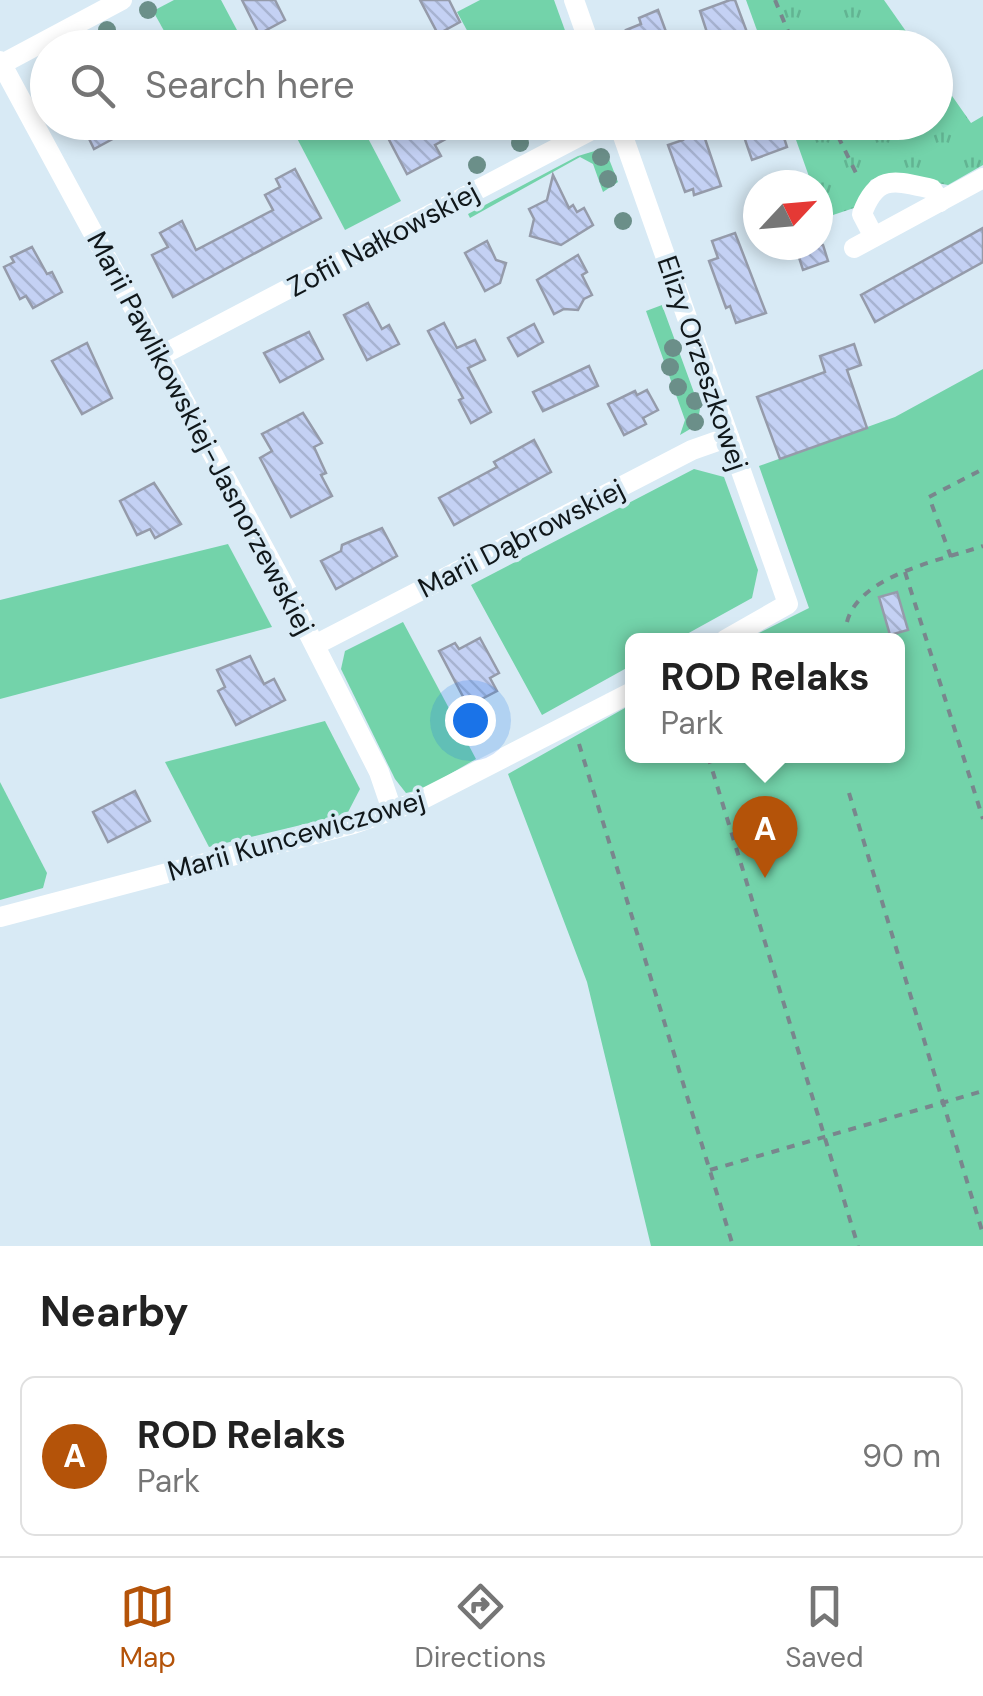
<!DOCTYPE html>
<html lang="en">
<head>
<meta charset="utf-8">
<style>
	body { margin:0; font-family:"DM Sans",sans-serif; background:#f2f2f2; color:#222 }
	.compass { position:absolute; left:743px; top:170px; width:90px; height:90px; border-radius:50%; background:#fff; box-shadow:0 5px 15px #0003; rotate:64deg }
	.you { position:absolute; left:470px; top:720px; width:35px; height:35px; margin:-25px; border:8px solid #fff; border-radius:50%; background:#1a73e8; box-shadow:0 0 0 15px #1a73e833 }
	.badge { display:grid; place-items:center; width:65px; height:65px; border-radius:50%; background:#b45309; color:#fff; font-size:32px; font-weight:700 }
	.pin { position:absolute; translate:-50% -82px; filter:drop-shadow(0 2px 5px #0008) }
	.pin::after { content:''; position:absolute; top:52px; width:35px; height:30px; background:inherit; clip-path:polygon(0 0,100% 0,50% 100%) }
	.popup { position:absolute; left:625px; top:633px; width:280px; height:130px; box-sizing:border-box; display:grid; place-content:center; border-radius:15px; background:#fff; filter:drop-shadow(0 2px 8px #0005); font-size:32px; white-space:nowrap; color:#767676 }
	.popup b { font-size:38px; color:#222 }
	.popup::after { content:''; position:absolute; left:50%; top:100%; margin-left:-20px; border:20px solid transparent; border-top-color:#fff }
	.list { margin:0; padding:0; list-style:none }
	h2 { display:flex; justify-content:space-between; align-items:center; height:130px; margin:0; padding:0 40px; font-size:42px }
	h2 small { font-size:32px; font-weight:400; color:#767676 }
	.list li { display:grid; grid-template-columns:65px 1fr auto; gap:30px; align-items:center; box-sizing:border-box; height:160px; margin:0 20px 20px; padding:0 20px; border:2px solid #e0e0e0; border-radius:15px }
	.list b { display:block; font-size:38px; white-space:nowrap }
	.list p { margin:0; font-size:32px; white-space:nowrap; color:#767676 }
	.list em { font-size:32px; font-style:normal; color:#767676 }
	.icon { flex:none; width:55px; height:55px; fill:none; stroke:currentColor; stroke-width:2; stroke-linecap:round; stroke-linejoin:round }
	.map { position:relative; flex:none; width:983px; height:1246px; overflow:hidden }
	.search { position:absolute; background:#fff; box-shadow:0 5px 15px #0003; left:30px; right:30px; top:30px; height:110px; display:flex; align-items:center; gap:25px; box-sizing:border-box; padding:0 35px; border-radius:55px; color:#767676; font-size:38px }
	.sheet { height:310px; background:#fff }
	nav { display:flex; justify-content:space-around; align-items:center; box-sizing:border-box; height:140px; border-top:2px solid #e0e0e0; background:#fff; font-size:28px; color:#767676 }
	nav a { display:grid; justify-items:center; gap:5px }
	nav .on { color:#b45309 }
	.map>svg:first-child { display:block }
	.green { fill:#73d3aa }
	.park { fill:url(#park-tufts) }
	.building { fill:url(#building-back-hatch); stroke:#959baa; stroke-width:2.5 }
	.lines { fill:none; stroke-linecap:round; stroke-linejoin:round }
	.path { stroke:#79868d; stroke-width:4; stroke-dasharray:8 8; stroke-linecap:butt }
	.minor { stroke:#fff; stroke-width:20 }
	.tree { fill:#6b8f89 }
	.labels { text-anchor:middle; stroke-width:8; stroke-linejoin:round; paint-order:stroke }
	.street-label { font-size:28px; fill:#10171a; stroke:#d8eaf5 }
</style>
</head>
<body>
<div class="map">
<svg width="983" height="1246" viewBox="0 0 983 1246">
	<defs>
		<pattern id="park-tufts" width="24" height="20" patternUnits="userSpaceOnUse" patternTransform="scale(2.5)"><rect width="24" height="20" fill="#73d3aa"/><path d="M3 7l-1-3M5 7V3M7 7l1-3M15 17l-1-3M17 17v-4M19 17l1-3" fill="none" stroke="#62b492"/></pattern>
		<pattern id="building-back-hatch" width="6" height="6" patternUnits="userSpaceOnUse" patternTransform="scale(2.5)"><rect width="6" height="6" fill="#c4d1f4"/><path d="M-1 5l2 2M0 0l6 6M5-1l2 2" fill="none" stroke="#a7b3d1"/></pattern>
	</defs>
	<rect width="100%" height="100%" fill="#d8eaf5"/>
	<g class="green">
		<polygon points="174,0 221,0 246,47 173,47 153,11"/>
		<polygon points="480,0 554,0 571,47 476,47 457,12"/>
		<polygon points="289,123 360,123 401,201 345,230"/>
		<polygon points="598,150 609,159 618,182 603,192 593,164 580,157 470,218 468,214 578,156"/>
		<polygon points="662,305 700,409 697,425 680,435 685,420 646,311"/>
		<polygon points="983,369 983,1246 651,1246 587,982 508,774 632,704 632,756 898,756 898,640 745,640 809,608 759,466 895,417"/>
		<polygon points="694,469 724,477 758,570 752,598 676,640 632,640 632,665 542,715 471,585"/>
		<polygon points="228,544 272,627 0,699 0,600"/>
		<polygon points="403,622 476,759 424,789 406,793 395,779 341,669 345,651"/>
		<polygon points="325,721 360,789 347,814 209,847 165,762"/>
		<polygon points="0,782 47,873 43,888 0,900"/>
	</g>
	<g class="park">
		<polygon points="746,0 884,0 917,47 763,47"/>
		<polygon points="936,73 971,123 983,116 983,165 948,185 888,174 871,180 854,208 824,218 818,201 818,185 812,185 790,123 936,122"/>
	</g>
	<g class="building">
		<polygon points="242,0 275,0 285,20 259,34"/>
		<polygon points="420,0 449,0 460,22 438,34"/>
		<polygon points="730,0 735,0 748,35 712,48 700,11"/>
		<polygon points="658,10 672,48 633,48 626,30 641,24 639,18"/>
		<polygon points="81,122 144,122 94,149"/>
		<polygon points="400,122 477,122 435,145 441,156 407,174 386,134 398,128"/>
		<polygon points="757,122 779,122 787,147 752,160 741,128"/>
		<polygon points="701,127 721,186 694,195 693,189 685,192 668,145 683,140 681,134"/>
		<polygon points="295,169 321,218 173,297 152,255 168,247 160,233 182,221 196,250 273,210 265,195 280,187 276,179"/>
		<polygon points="553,175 569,208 573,205 577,212 584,208 593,225 561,245 530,236 534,219 529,209 547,200"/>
		<polygon points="983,228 983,262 875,322 861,295"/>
		<polygon points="735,233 766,313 736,323 730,306 726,308 709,261 718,258 712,241"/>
		<polygon points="487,241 496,260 506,263 500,283 485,291 465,253"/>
		<polygon points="795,245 823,245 828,261 803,270"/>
		<polygon points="32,247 47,274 52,272 62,292 33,308 26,296 20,299 4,267 14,262 11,257"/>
		<polygon points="578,255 587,272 582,275 592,295 584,299 578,310 564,309 554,314 537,280"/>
		<polygon points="368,303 382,329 389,325 399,344 367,360 344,315"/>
		<polygon points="444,323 457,348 475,340 485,360 468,368 491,412 471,423 459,400 463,398 428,331"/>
		<polygon points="534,324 543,342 518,356 508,338"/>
		<polygon points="309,332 323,359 280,382 264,353"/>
		<polygon points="87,343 112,398 82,414 52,361"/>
		<polygon points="854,344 861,365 847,370 867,428 780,459 757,397 825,372 820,356"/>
		<polygon points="589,366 598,386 543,411 533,392"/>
		<polygon points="647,390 658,410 643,418 646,424 624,435 608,404 635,391 637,395"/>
		<polygon points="303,413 322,443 314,447 326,473 321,475 332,496 291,517 260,458 272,451 262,434"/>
		<polygon points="534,440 551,472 454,525 439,498 497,467 494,462"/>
		<polygon points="154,483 181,524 155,538 150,529 137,535 120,501"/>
		<polygon points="382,528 397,556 336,589 321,561 341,551 342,545"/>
		<polygon points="897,592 908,630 890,635 879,597"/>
		<polygon points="480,638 499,673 490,678 497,691 468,706 439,651 455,643 459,649"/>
		<polygon points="250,656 264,684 274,679 285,700 236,725 218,691 225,687 217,670"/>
		<polygon points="135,791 150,821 108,842 93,812"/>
	</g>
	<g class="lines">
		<g class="path">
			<polyline points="775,0 795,48"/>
			<polyline points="831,122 857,175"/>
			<polyline points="951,557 929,497 983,469"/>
			<polyline points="905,572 983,819"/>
			<path d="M847,622C859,575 942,560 983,546"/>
			<polyline points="579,744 733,1246"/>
			<polyline points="708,756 858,1246"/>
			<polyline points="849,793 983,1234"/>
			<polyline points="710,1170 983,1091"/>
		</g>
		<g class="minor">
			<polyline points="574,0 591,48"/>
			<polyline points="0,61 287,591 379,772 392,810"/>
			<polyline points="0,65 122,0"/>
			<polyline points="618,122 788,604 725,640"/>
			<path d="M874,237L862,214C877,173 895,181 932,189L940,202"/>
			<polyline points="854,248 983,178"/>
			<polyline points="160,356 607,122"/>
			<polyline points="315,645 692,450 729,437"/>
			<polyline points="0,917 353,824 419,801 632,692"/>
		</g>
	</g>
	<g class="tree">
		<circle cx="148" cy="10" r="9"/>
		<circle cx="107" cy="30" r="9"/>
		<circle cx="520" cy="143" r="9"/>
		<circle cx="601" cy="157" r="9"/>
		<circle cx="477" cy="165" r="9"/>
		<circle cx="608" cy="179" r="9"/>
		<circle cx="623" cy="221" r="9"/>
		<circle cx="673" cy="348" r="9"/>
		<circle cx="670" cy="367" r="9"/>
		<circle cx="678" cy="387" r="9"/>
		<circle cx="695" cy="401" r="9"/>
		<circle cx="695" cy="422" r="9"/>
	</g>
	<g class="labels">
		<g class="street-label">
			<text transform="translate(383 239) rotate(-28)" y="10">Zofii Nałkowskiej</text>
			<text transform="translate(703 363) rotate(71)" y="10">Elizy Orzeszkowej</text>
			<text transform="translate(201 433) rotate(62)" y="10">Marii Pawlikowskiej-Jasnorzewskiej</text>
			<text transform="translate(521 538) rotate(-27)" y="10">Marii Dąbrowskiej</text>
			<text transform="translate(296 835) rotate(-16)" y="10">Marii Kuncewiczowej</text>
		</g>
	</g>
</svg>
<svg class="compass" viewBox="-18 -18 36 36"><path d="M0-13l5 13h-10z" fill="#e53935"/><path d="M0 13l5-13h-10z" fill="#767676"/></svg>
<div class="you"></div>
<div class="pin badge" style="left:765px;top:878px">A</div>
<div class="popup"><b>ROD Relaks</b>Park</div>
<div class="search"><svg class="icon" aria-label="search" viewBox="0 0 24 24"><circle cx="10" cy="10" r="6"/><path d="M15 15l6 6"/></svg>Search here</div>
</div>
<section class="sheet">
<h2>Nearby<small></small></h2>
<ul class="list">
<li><span class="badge">A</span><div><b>ROD Relaks</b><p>Park</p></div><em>90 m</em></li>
</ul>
</section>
<nav>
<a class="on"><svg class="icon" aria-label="map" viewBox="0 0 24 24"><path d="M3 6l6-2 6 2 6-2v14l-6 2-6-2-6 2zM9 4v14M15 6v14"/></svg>Map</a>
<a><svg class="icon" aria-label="directions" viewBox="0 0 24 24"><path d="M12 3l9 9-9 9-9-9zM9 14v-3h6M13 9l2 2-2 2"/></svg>Directions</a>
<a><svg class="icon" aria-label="saved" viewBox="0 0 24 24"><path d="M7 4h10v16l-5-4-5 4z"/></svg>Saved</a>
</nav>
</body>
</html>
